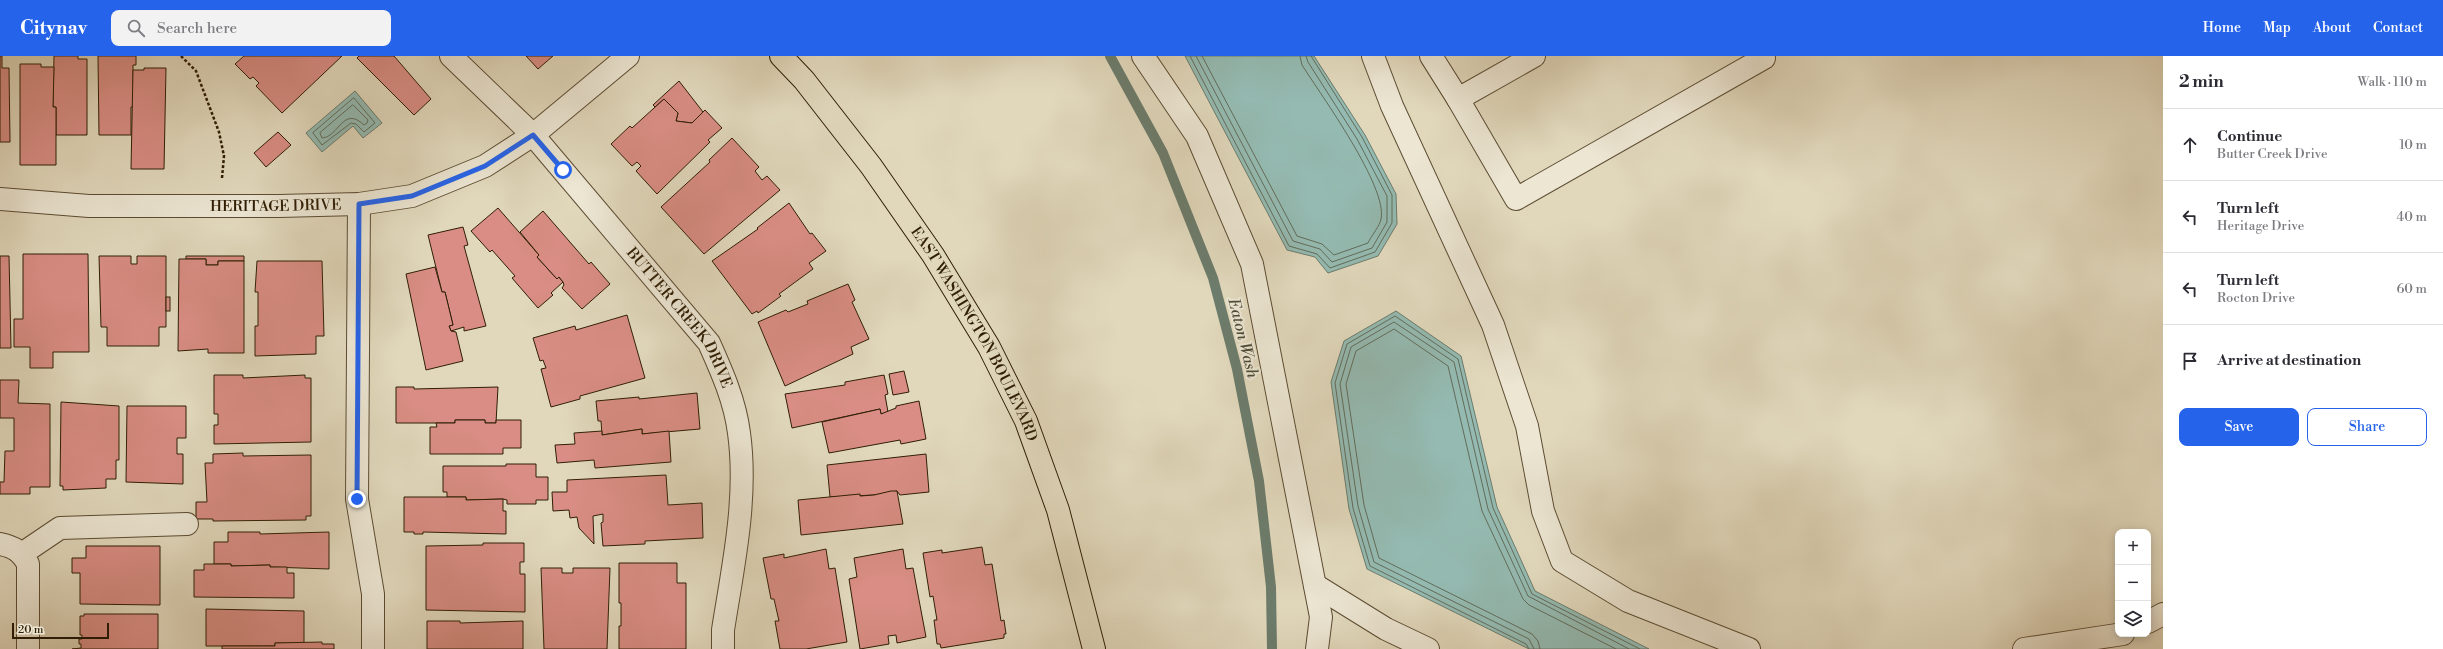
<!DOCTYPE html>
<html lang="en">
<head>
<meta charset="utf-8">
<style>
	body { margin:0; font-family:"Libre Bodoni",serif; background:#f2f2f3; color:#2b2b33 }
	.controls { position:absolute; right:12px; bottom:12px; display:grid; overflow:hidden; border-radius:8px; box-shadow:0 2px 10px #0003 }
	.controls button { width:36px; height:36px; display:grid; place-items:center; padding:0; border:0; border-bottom:1px solid #e1e1e2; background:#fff; color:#2b2b33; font:20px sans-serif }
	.scale { position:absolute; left:12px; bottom:10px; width:97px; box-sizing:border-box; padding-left:4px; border:2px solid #2f1e05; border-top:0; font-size:11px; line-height:14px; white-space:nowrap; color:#2f1e05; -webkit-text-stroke:3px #ece6d3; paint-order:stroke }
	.stop { position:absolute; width:12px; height:12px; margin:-9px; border:3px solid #2563eb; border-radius:50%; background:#fff }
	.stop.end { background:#2563eb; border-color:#fff; box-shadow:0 1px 4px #0008 }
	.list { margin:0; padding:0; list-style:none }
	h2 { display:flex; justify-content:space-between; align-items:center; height:52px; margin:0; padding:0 16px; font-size:17px }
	h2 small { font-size:13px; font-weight:400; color:#7c7c81 }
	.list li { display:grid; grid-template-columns:26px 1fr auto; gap:12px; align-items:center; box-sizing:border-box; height:72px; padding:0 16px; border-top:1px solid #e1e1e2 }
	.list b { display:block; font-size:15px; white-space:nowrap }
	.list p { margin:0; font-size:13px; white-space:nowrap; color:#7c7c81 }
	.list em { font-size:13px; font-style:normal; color:#7c7c81 }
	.actions { display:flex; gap:8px; padding:12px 16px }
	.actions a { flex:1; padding:9px 0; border:1px solid #2563eb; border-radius:8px; text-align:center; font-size:14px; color:#2563eb }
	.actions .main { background:#2563eb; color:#fff }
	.icon { flex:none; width:22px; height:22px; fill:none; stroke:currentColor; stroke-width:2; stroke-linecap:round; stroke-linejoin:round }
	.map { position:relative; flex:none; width:2163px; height:593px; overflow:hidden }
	header { display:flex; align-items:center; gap:24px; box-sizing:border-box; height:56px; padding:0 20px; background:#2563eb; color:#fff }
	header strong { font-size:19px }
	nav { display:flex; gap:22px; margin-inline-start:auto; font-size:14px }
	.search { width:280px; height:36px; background:#f2f2f3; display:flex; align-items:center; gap:10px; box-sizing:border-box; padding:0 14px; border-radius:8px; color:#7c7c81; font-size:15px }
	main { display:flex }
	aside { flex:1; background:#fff }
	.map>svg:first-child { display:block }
	.water { fill:#94bab1; stroke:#6c7c6c }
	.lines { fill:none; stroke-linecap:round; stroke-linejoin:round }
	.shore { stroke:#626c5b; stroke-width:1 }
	.stream { stroke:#6c7c6c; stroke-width:10 }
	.building { fill:#d98d84; stroke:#2f1e05 }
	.minor-casing { stroke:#5c4c33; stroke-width:24 }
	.major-casing { stroke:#2f1e05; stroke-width:24 }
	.path { stroke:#2f1e05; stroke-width:2.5; stroke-dasharray:3 2; stroke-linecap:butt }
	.minor { stroke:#ece6d3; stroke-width:22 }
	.major { stroke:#e1d8bc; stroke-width:22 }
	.route { stroke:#2563eb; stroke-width:5 }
	.labels { text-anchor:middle; stroke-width:4; stroke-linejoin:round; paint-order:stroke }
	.street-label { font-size:15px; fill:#2f1e05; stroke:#ece6d3 }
	.water-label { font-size:16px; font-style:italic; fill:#4d4d39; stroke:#ece6d3 }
</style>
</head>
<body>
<header>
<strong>Citynav</strong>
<div class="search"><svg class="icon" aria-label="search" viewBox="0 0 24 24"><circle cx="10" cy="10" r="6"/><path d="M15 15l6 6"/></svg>Search here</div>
<nav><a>Home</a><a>Map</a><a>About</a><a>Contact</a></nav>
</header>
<main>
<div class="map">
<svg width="2163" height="593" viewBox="0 0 2163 593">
	<rect width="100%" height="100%" fill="#e1d8bc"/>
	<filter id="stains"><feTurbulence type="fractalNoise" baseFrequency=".005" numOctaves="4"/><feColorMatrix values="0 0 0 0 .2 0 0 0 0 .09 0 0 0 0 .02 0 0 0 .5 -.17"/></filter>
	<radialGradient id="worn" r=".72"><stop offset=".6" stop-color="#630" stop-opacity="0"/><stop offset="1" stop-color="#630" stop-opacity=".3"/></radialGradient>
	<g class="water">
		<polygon points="1185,0 1314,0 1365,79 1396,138 1397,168 1378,200 1328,217 1315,201 1287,194"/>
		<polygon points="355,35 382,67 363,82 353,70 322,96 306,77"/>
		<polygon points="1396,255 1461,300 1497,451 1535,535 1649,593 1529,593 1367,513 1349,453 1331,326 1344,285"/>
	</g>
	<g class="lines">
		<g class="shore">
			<polyline points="1190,0 1289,190 1317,198 1330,212 1375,196 1392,167 1392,139 1362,81 1311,0"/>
			<polyline points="1196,0 1293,185 1320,193 1332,206 1372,192 1387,166 1387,140 1357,83 1308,6 1306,0"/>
			<path d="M1202,0L1297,180L1322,188L1334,199L1368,187C1371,180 1380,170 1381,163C1388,131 1321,39 1302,9L1300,0"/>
			<polygon points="354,42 375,67 364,76 356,68 351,67 322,89 313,77"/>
			<path d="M353,49L368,64L367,67L364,69C343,49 339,81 322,82L320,77Z"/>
			<polyline points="1529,593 1526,588 1370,510 1353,452 1335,327 1347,288 1395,260 1458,303 1493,452 1532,538 1640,593"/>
			<polyline points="1534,593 1529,583 1374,506 1358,450 1340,328 1351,291 1394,266 1454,306 1488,453 1528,540 1629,593"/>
			<polyline points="1540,593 1538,585 1532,578 1379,502 1364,449 1346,328 1356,295 1394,273 1448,310 1482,455 1523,543 1529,549 1616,593"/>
		</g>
		<polyline class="stream" points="1110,0 1163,97 1213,222 1237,313 1259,425 1271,531 1272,593"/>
	</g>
	<g class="building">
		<polygon points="0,0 2,0 2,12 9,12 10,86 0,86"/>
		<polygon points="54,0 78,0 78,3 87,3 87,79 56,79 56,51 53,51"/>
		<polygon points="98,0 136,0 136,9 133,9 133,51 131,51 131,79 99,79"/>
		<polygon points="244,0 342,0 282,57 256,30 259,27 253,21 250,23 235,8"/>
		<polygon points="359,0 394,0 431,43 414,59 357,2"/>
		<polygon points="526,0 553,0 538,13"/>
		<polygon points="20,8 41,8 41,11 54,11 53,51 56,51 56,109 20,109"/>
		<polygon points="144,12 166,12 164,113 131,113 133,14 144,14"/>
		<polygon points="679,25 703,56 692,67 676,65 678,57 664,43 655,51 653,49"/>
		<polygon points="664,43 678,57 676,65 692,67 705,54 722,72 708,84 710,86 657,138 636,115 641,110 637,106 632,110 611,88 630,70 632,72"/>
		<polygon points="278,76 291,89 266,111 254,97"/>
		<polygon points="732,82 759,111 755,115 762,124 767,120 780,134 704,198 661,151 710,106 709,104"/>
		<polygon points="789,147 810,178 812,177 826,195 809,207 813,213 779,238 781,240 758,257 757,255 752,258 712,205 758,173 757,172"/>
		<polygon points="498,152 539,199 537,201 557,223 559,221 563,226 551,237 553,239 538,252 512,222 515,220 492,194 490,196 471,175"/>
		<polygon points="543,155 589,208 591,206 610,228 582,253 562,232 564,229 563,226 559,221 557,223 537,201 539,199 520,176"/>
		<polygon points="463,171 468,189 464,190 486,270 464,275 464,271 451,275 449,270 453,269 445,236 442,236 428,179"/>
		<polygon points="23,198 88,198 89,296 53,296 53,312 30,312 30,291 14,291 14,263 23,263"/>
		<polygon points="0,200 9,200 11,292 0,292"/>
		<polygon points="99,200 131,200 131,208 137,208 137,200 166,200 166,271 159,271 159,290 107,290 107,271 101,271"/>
		<polygon points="186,200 244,200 244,205 218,205 218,209 206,209 206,203 186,203"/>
		<polygon points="179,203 206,203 206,209 218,209 218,205 244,205 244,297 208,297 208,293 178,295"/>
		<polygon points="257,205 322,205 324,280 316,280 316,298 255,300 255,270 258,270 258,236 255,236"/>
		<polygon points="435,211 442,236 445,236 453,269 449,270 451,275 456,276 463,305 426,314 406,218"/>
		<polygon points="848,228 855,244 852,246 869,283 851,291 853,298 785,330 758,266 786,254 788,256 808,248 807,245"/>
		<rect x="166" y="241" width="4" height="14"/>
		<polygon points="627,259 645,322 580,340 580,343 551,351 541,313 546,312 543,304 540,305 533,282 575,270 576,274"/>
		<polygon points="904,315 909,336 893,339 889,318"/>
		<polygon points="214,319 243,319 243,322 305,319 305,322 311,322 311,386 214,388 214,369 218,369 218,358 214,358"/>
		<polygon points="884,319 888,338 885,339 888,356 881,358 880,353 792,372 785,338 845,329 845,326"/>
		<polygon points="0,324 19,324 18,347 50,348 50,431 30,431 30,438 0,438 0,426 4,426 5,395 14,395 14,362 0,362"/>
		<polygon points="396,331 414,331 414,333 498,331 496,367 485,367 485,364 455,364 455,367 396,367"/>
		<polygon points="697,337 700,373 642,378 642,373 602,379 601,365 598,365 596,345 639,341 639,343"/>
		<polygon points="919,345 926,383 901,388 900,384 829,397 822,366 880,353 881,358 896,352 896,350"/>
		<polygon points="61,346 119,350 119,404 116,404 116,423 106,423 106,432 63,434 63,430 60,430"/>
		<polygon points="127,350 186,350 186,382 177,382 177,398 183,398 183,428 126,426"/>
		<polygon points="455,364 485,364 485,367 496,367 496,364 521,364 521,392 503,392 503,398 430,398 430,371 437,371 436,367 455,367"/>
		<polygon points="642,373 642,378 669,375 671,406 595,412 594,404 557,407 555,389 575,388 574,377 602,375 602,379"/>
		<polygon points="243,397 243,400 311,399 311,460 306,460 306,464 213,465 213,463 196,463 196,446 207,446 205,407 213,407 213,398"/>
		<polygon points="926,398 929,436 900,439 897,435 874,439 830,441 827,409"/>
		<polygon points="506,408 536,408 536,421 548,421 548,444 536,444 536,448 507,448 507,444 503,443 466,444 466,441 447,441 447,436 443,436 443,410 506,410"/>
		<polygon points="666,419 668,449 702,447 703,482 645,485 645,488 603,490 601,467 603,466 603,458 593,460 594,488 579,472 577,461 570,462 569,454 553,455 552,436 567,436 567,424"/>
		<polygon points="891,435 897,435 903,468 801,479 798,444 860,438 860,440 874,439"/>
		<polygon points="404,441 466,441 466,444 503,443 503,455 506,455 506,478 423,476 423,478 414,478 414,476 404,476"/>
		<polygon points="228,476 260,476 260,478 329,476 329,513 270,511 270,509 231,510 231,508 214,508 214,486 228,486"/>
		<polygon points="483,487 524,487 524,506 520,506 520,518 525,518 525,556 426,554 426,490 483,489"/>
		<polygon points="86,490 160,490 160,549 80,548 80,517 72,517 72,502 86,502"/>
		<polygon points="982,491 985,509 992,508 1001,565 1004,564 1006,578 1004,578 1004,582 941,592 940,588 937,588 934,564 937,564 933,540 930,541 923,497 942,494 942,497"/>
		<polygon points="826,493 829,513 835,512 847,586 806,593 780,593 775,565 779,565 774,543 771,543 763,502 784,498 784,502"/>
		<polygon points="903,493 906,513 913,512 926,581 897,587 896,579 888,580 889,588 860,593 849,523 857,521 854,502"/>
		<polygon points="619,507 677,507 677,527 686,527 686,593 619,593 619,570 621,570 621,547 619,547"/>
		<polygon points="204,508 231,508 231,510 270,509 270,511 287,511 287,517 294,517 294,542 194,541 194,514 204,514"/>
		<polygon points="541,512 562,512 562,517 573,517 573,512 610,512 607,593 544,593"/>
		<polygon points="206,553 304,555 304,587 275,587 275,590 206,590"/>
		<polygon points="84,558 158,558 158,593 72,593 81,592 81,588 79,588 79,583 82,583 82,579 80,579 80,560 84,560"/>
		<polygon points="427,565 460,565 460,567 523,565 523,593 427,593"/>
		<polygon points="322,586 322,588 334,588 334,593 222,593 222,590 275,590 275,587"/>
	</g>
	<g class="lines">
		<g class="minor-casing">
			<g id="minor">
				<path id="s1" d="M451,0L533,79L709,287C722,316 735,345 739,377C748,442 733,510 723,574V593"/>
				<polyline points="1143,0 1197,80 1252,208 1321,561 1317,593"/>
				<polyline points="1373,0 1392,50 1493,269 1527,370 1543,455 1562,505 1628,545 1749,593"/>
				<polyline points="1431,0 1458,43"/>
				<polyline points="1534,0 1458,43 1516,143 1764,2 1762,0"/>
				<path id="s2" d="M0,143L89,150H279L359,148L412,140L485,110L533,79L628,0"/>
				<polyline points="359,148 357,443 373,538 373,593"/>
				<path d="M0,488C14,491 21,495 28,508V593"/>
				<polyline points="23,497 60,472 187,468"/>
				<polyline points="1315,529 1386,573 1428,593"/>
				<polyline points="2148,566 2163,558"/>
				<polyline points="2024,593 2123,578"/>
			</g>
		</g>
		<g class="major-casing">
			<g id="major">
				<path id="s3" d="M781,0L804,24L871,110L933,199L989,291L1026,365L1058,454L1094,593"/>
			</g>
		</g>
		<polyline class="path" points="181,0 196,15 219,76 224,100 222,122"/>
		<use href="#minor" class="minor"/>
		<use href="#major" class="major"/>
	</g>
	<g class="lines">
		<polyline class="route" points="357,443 359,148 412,140 485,110 533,79 563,114"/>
	</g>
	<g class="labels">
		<g class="street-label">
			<text dy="5" stroke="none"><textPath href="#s2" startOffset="276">HERITAGE DRIVE</textPath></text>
			<text dy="5" stroke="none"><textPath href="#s1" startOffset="349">BUTTER CREEK DRIVE</textPath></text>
			<text dy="5" stroke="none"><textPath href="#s3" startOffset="340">EAST WASHINGTON BOULEVARD</textPath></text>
		</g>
		<g class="water-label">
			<text transform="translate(1244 282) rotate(76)" y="6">Eaton Wash</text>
		</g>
	</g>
	<rect width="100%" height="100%" filter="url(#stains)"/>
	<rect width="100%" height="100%" fill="url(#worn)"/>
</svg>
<div class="controls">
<button>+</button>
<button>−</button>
<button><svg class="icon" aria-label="layers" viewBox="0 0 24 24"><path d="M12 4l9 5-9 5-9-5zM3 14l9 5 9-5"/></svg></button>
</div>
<div class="scale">20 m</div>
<div class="stop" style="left:563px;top:114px"></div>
<div class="stop end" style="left:357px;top:443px"></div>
</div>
<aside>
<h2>2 min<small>Walk · 110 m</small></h2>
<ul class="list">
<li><svg class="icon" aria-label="ahead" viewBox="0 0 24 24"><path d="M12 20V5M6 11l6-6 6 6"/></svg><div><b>Continue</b><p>Butter Creek Drive</p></div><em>10 m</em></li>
<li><svg class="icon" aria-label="left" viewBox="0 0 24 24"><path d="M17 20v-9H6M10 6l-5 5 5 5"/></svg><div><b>Turn left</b><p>Heritage Drive</p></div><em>40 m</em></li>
<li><svg class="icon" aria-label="left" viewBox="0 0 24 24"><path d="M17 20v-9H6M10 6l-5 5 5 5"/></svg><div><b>Turn left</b><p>Rocton Drive</p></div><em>60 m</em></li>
<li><svg class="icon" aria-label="arrive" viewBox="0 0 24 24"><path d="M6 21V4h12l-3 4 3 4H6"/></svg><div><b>Arrive at destination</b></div></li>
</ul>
<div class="actions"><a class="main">Save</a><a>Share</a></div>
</aside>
</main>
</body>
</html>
